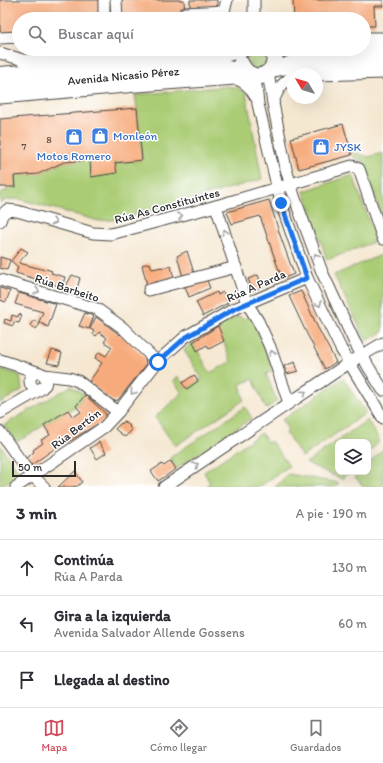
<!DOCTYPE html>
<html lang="es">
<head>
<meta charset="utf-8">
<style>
	body { margin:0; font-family:Itim,sans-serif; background:#f7f7f7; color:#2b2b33 }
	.controls { position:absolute; right:12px; bottom:12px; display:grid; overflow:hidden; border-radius:8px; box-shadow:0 4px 16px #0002 }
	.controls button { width:36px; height:36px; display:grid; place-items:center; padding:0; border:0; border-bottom:1px solid #e1e1e2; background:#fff; color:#2b2b33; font:20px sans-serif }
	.compass { position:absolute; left:287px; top:68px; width:36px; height:36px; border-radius:50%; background:#fff; box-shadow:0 4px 16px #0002; rotate:308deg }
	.scale { position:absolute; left:12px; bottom:10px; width:64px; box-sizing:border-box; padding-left:4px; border:2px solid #2b2b2b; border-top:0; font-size:11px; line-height:14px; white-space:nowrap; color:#2b2b2b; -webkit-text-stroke:3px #fff; paint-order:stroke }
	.stop { position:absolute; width:12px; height:12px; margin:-9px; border:3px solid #1a73e8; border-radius:50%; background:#fff }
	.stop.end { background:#1a73e8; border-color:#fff; box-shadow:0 1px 4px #0008 }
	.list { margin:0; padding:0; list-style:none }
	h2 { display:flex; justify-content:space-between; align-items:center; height:52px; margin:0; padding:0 16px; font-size:17px }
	h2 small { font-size:13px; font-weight:400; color:#7c7c81 }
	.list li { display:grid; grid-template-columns:26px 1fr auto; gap:12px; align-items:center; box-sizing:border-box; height:56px; padding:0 16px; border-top:1px solid #e1e1e2 }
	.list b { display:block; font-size:15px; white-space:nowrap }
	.list p { margin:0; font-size:13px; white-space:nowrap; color:#7c7c81 }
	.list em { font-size:13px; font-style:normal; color:#7c7c81 }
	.icon { flex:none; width:22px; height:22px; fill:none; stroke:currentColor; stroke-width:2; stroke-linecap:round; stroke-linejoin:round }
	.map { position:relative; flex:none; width:383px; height:487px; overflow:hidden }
	.search { position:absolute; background:#fff; box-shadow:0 4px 16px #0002; left:12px; right:12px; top:12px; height:44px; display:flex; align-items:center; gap:10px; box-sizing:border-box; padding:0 14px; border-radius:22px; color:#7c7c81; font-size:15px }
	.sheet { height:220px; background:#fff }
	nav { display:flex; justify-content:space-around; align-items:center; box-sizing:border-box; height:56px; border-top:1px solid #e1e1e2; background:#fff; font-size:11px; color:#7c7c81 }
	nav a { display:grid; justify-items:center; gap:2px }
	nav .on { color:#d1495b }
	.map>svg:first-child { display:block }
	.green { fill:#aacc74; stroke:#6a7c50 }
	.building { fill:#f7ab7b }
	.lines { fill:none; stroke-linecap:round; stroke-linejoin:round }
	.minor-casing { stroke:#494744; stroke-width:13 }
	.highway-casing { stroke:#494744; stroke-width:18 }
	.minor { stroke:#fff; stroke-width:11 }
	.highway { stroke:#fff; stroke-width:16 }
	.oneway { stroke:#a0a0a0 }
	.route { stroke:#1a73e8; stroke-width:5 }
	.labels { text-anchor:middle; stroke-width:3; stroke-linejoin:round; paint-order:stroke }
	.number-label { font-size:10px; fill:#5e4b3f }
	.street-label { font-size:12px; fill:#2b2b2b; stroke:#fff }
	.shop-label { font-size:12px; fill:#366cbe; stroke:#fff; text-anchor:start }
</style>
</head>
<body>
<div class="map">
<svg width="383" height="487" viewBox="0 0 383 487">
	<rect width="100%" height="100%" fill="#fff"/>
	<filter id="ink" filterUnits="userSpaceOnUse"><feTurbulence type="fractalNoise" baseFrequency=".025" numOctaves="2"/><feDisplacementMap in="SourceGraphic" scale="8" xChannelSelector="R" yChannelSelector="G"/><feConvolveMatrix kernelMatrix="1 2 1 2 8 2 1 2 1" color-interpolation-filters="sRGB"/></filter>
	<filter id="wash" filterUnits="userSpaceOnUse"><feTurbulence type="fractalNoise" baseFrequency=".012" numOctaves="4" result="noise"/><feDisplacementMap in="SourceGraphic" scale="16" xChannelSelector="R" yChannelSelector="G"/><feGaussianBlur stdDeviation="0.9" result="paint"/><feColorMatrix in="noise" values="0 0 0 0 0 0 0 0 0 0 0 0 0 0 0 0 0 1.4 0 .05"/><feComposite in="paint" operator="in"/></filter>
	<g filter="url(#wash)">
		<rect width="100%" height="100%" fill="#f5e7d0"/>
		<g class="green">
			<polygon points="251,49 265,49 269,63 255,71 245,59 246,55"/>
			<polygon points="228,86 238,88 246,93 262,179 122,219 99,221 19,199 6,200 0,203 0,193 15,187 14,176 38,174 64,162 90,160 91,176 116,173 115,163 142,160 137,108 135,95"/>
			<polygon points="353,152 368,157 383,153 383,221 365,166 363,161 354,158"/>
			<polygon points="353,175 376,241 327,260 304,191"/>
			<polygon points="381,255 383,259 383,332 366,341 334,275"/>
			<polygon points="251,315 274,371 272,373 271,372 266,374 277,401 266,409 253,379 240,384 244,400 175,446 155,417 182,393 173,380 178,377 187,389 202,379 184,350 193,342 210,373 231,362 218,326 238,316 244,319"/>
			<polygon points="0,369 20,375 22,390 0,403"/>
			<polygon points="343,378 366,413 302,457 286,433 288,430 282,420"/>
			<polygon points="71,386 85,395 76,406 44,425 31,434 16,442 4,425"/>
			<polygon points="245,407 252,418 176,469 171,461 171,457"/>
			<polygon points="367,420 380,441 368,453 368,442 338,442 338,472 349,472 342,479 306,463"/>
			<polygon points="261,433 268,443 271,441 289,466 259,487 208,487 207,485 210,483 204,472"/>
			<polygon points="0,445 18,471 18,475 0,487"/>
			<polygon points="383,449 383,487 364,487 355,477 360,472 368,472 368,464"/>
			<polygon points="288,474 339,483 335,487 275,487"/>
		</g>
		<g id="blocks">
			<g class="building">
				<polygon points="0,0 100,0 101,19 19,19 19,35 0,36"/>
				<polygon points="120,0 184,0 185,17 120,19"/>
				<polygon points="190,0 217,0 217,6 190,7"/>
				<polygon points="293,0 383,0 383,6 374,6 375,26 364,26 364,19 348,19 348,16 324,16 324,19 294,19"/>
				<polygon points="137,108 142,160 115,163 117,173 91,177 90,160 64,162 38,174 14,176 15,187 0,187 0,119"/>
				<polygon points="343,124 352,155 299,169 291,138"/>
				<polygon points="269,200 280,235 294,274 282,279 260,216 232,224 227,212"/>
				<polygon points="21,248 28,252 20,261 19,263 45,270 46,269 52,271 51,273 65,277 62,287 16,273 18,267 11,261"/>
				<polygon points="187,251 194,273 183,277 177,256"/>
				<polygon points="0,257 10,260 7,270 0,268"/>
				<polygon points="150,263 152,269 162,267 162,268 171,266 174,279 147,285 142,265"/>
				<polygon points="72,275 80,278 76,292 65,288"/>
				<polygon points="258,275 262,287 253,290 248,279"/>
				<polygon points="206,278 210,288 189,297 185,287"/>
				<polygon points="0,288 10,291 6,302 0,300"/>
				<polygon points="301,291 317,326 336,362 325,369 306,332 289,296"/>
				<polygon points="217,292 218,295 223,292 228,303 203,316 196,302"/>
				<polygon points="19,293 56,304 48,327 39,322 43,312 15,304"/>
				<polygon points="85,313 94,316 89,329 79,326"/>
				<polygon points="19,314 22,315 19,323 14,322 13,326 4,323 5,319 11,321 12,315 18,317"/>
				<polygon points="96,317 120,335 121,334 145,358 146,365 118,400 112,401 89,382 102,363 95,358 99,352 106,356 112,347 104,342 107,338 99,332 96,336 93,334 94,331 90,329"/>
				<polygon points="34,320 40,324 36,329 30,325"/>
				<polygon points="218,326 224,341 209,349 207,345 197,351 193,342"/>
				<polygon points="52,350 62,353 59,365 47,363"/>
				<polygon points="295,362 298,371 287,374 284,366"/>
				<polygon points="194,375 198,381 187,389 182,383"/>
				<polygon points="85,395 106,414 106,419 58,448 57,447 30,466 25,459 34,452 33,450 43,443 41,440 50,435 44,425 68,410 73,417 81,412 76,406"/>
				<polygon points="124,421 130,426 129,427 132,430 125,437 115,429 121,423 122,424"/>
				<polygon points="99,442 106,453 97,459 90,448"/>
				<polygon points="171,461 176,469 158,481 151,471 162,464 164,466"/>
				<polygon points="75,471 82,482 76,487 74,486 73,487 58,487"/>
			</g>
		</g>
	</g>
	<g filter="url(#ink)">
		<use href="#blocks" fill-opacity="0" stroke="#494744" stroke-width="1"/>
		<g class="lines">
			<g class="minor-casing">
				<g id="minor">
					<polyline points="104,0 104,19"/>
					<polyline points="116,0 117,19"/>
					<polyline points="254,0 254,19"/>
					<polyline points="185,13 224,11"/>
					<polyline points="220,17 224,11 227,0"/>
					<polyline points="0,38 19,37"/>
					<polyline points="364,38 383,38"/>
					<polyline points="0,53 23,60 49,60 149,53 186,49"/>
					<polyline points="268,73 273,103 286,169 295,199 322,272 354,341 368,366 383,390"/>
					<polyline points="250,75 256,86 258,104 281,203 307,278 341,349 383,418"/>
					<polyline points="317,75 383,73"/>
					<path d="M0,98L137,86L236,79C246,82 251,88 255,96"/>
					<path d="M273,102C278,89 281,84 293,76"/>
					<polyline points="216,206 247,303 258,321 270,347 289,403"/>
					<polyline points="0,221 2,215 7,210 17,211 93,233 111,234 216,206 352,166 359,169 383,239"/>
					<polyline points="0,280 97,309 123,328 157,362"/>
					<polyline points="149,290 236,267"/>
					<path d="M0,360L40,373C46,375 47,380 45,385C38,393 29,389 30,378L34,373H40"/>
					<polyline points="44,375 69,378 78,381 118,412"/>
					<polyline points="0,413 41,389"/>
					<polyline points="0,432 27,470 44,487"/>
					<polyline points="16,487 104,427 118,412 157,362 185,337 234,309 307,278"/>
					<polyline points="164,487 349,363 383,343"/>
				</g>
			</g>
			<g class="highway-casing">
				<g id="highway">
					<polyline points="285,49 294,51 323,51 383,49"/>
					<path d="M241,64C252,88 284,73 272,49"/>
					<polyline points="272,69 296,64 383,60"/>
					<polyline points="0,75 212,57 243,49"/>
					<path id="s1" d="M0,87L212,68L227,69L246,72"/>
				</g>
			</g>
			<use href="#minor" class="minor"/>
			<use href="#highway" class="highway"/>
		</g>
		<defs><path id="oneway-chevron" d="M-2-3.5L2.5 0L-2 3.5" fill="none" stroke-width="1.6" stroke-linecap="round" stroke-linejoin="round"/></defs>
		<g class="oneway">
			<use href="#oneway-chevron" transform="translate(180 216) rotate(-15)"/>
			<use href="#oneway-chevron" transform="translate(54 222) rotate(16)"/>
			<use href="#oneway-chevron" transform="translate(225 232) rotate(-108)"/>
			<use href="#oneway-chevron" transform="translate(316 256) rotate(-110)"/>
			<use href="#oneway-chevron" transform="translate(37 291) rotate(17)"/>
			<use href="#oneway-chevron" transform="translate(319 304) rotate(64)"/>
			<use href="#oneway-chevron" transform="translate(272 353) rotate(-109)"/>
			<use href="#oneway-chevron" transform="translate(133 392) rotate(128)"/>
			<use href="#oneway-chevron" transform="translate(304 393) rotate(-34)"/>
			<use href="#oneway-chevron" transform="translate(196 465) rotate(-34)"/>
		</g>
	</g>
	<g class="lines" filter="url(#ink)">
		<polyline class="route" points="158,362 185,338 234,309 307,278 281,203"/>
	</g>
	<defs>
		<g id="shop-square" transform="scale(0.9)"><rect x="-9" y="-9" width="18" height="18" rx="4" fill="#3f7fe0" stroke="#fff"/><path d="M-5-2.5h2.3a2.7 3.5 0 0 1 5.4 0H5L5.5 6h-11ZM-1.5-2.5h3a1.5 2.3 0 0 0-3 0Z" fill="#fff"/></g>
	</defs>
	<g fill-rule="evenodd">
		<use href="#shop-square" x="100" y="136"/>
		<use href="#shop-square" x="74" y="137"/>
		<use href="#shop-square" x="321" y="147"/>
	</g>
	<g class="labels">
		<g class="number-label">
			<text x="49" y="143">8</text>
			<text x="24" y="150">7</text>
		</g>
		<g class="street-label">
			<text dy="4" stroke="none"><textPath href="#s1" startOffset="124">Avenida Nicasio Pérez</textPath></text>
			<text transform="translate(167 206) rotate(-15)" y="4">Rúa As Constituíntes</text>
			<text transform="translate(256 286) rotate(-24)" y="4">Rúa A Parda</text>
			<text transform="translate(67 288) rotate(18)" y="4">Rúa Barbeito</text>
			<text transform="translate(76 429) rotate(-37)" y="4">Rúa Bertón</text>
		</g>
		<g class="shop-label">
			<text x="113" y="140">Monleón</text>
			<text x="334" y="151">JYSK</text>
			<text x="74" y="160" text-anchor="middle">Motos Romero</text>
		</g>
	</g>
</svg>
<div class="controls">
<button><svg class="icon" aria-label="layers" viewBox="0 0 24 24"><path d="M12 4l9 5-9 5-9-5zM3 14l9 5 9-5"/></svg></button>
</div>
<svg class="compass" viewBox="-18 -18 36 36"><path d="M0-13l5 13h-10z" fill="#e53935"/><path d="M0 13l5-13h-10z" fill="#7c7c81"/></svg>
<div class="scale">50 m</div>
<div class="stop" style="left:158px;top:362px"></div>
<div class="stop end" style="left:281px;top:203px"></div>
<div class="search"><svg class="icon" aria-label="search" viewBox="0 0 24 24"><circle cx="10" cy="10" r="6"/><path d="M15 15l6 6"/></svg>Buscar aquí</div>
</div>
<section class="sheet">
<h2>3 min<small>A pie · 190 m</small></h2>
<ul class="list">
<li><svg class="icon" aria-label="ahead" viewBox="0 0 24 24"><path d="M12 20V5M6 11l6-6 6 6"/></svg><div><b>Continúa</b><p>Rúa A Parda</p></div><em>130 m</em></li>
<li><svg class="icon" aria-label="left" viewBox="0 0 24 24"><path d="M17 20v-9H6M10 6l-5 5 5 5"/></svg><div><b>Gira a la izquierda</b><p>Avenida Salvador Allende Gossens</p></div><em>60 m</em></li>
<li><svg class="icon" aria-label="arrive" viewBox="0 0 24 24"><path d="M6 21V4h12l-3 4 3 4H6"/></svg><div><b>Llegada al destino</b></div></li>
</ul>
</section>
<nav>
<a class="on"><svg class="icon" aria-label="map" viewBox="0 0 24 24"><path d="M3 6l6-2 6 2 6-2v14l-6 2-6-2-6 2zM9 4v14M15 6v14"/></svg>Mapa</a>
<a><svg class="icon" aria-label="directions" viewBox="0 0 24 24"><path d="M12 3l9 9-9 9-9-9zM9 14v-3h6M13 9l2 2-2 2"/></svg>Cómo llegar</a>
<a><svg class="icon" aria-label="saved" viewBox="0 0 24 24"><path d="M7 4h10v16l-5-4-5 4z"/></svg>Guardados</a>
</nav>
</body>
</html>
